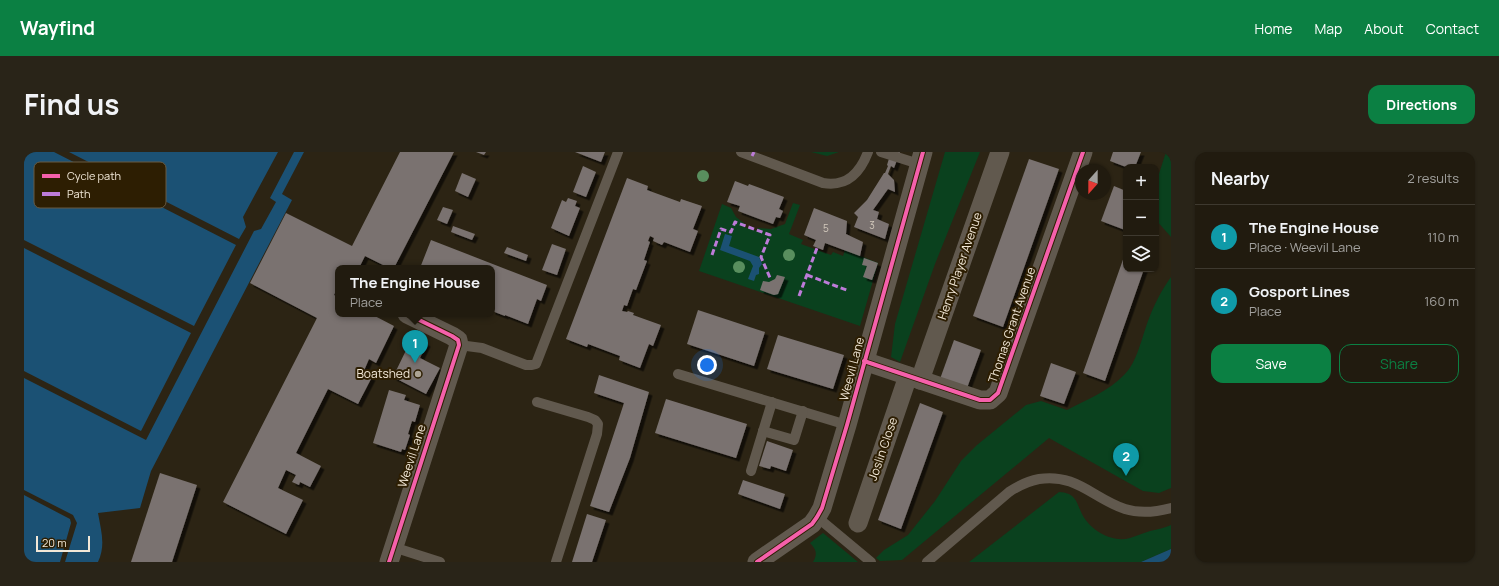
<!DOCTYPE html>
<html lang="en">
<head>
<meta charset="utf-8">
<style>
	body { margin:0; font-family:Manrope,sans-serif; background:#292418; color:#f1f3f6 }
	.controls { position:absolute; right:12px; top:12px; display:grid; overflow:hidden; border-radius:8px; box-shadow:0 1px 3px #0004 }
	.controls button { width:36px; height:36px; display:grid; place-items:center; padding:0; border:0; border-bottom:1px solid #3e392f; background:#211b0f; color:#f1f3f6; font:20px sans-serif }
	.compass { position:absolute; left:1051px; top:12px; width:36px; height:36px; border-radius:50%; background:#211b0f; box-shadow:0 1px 3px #0004; rotate:201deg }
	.scale { position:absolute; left:12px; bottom:10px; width:54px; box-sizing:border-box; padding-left:4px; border:2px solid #f1e7d7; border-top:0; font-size:11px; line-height:14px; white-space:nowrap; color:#f1e7d7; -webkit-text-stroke:3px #2d1e02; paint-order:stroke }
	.you { position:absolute; left:683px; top:213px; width:14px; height:14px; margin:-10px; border:3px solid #fff; border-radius:50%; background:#1a73e8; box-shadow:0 0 0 6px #1a73e833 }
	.badge { display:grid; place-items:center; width:26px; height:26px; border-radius:50%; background:#0b8043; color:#fff; font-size:13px; font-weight:700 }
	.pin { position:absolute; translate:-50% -33px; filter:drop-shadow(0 1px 2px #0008) }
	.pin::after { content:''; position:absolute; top:21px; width:14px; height:12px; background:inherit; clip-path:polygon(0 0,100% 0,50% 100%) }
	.popup { position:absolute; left:311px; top:113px; width:160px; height:52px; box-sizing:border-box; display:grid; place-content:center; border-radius:8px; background:#211b0f; filter:drop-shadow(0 1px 3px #0005); font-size:13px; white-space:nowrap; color:#a2a19e }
	.popup b { font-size:15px; color:#f1f3f6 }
	.popup::after { content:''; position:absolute; left:50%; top:100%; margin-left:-8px; border:8px solid transparent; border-top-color:#211b0f }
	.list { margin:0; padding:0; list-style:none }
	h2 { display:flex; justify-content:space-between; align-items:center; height:52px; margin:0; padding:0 16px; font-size:17px }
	h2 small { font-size:13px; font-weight:400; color:#a2a19e }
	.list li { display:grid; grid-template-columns:26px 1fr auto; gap:12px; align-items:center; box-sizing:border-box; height:64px; padding:0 16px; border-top:1px solid #3e392f }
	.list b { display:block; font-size:15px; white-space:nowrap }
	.list p { margin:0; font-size:13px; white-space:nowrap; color:#a2a19e }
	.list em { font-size:13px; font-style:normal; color:#a2a19e }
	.actions { display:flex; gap:8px; padding:12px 16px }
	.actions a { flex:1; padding:9px 0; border:1px solid #0b8043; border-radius:12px; text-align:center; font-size:14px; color:#0b8043 }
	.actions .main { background:#0b8043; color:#fff }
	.icon { flex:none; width:22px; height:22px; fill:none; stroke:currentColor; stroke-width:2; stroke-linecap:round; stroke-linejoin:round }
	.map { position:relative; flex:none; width:1147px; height:410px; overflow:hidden; border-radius:12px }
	header { display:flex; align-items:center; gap:24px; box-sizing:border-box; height:56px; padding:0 20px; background:#0b8043; color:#fff }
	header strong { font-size:19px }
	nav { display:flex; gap:22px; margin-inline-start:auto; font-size:14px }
	.intro { display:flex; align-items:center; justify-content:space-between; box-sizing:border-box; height:96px; padding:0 24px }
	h1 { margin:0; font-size:28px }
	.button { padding:10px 18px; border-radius:12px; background:#0b8043; color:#fff; font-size:14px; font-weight:700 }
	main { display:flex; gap:24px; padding:0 24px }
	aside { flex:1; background:#211b0f; border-radius:12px; box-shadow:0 1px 3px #0004 }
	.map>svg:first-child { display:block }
	.green { fill:#0a411e }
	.water { fill:#1b5174 }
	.pier { fill:#2c2414 }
	.building { fill:#7a7270; filter:url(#shadow) }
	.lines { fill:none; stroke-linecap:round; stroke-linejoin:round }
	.service { stroke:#61594e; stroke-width:10 }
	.minor { stroke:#61594e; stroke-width:19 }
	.quiet { stroke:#bd7bd9; stroke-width:3; stroke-dasharray:6 3; stroke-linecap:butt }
	.cycleway-casing { stroke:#2d1e02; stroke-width:6 }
	.cycleway { stroke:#f560ab; stroke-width:4 }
	.tree { fill:#598e5e }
	.poi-dot { fill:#aca393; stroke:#2d1e02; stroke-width:1.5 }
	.labels { text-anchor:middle; stroke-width:4; stroke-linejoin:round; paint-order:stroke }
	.number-label { font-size:10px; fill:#d3cabd }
	.street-label { font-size:12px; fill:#f1e7d7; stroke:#2d1e02 }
	.poi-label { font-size:12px; fill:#f1e7d7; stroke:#2d1e02; text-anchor:end }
	.key { fill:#2d1e02; stroke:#685a42; stroke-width:1 }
	.key-label { font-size:11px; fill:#f1e7d7 }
</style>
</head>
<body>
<header>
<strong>Wayfind</strong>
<nav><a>Home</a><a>Map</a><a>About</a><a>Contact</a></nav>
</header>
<div class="intro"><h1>Find us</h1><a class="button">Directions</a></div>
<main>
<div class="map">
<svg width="1147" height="410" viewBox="0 0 1147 410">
	<defs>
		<filter id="shadow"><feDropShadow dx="3.5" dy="3.5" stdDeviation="0" flood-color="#0009"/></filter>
	</defs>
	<rect width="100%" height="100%" fill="#2c2414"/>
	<g class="green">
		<polygon points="787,0 815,0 803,4"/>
		<polygon points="921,0 956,0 911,112 876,210 867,205 871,172"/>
		<polygon points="1142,0 1147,0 1147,85 1132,68 1132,31"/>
		<polygon points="769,51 776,53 765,82 779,88 777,92 807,103 809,100 819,104 821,98 854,111 836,174 675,119 698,52 707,56 712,65 721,72 720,75 733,79 734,76 747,77 761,72"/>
		<path d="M1147,125V336L1135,341L1119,339L1025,286L878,408L856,409L852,406L860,398L884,383L911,349L937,309L953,293L1002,253L1017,249L1043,258C1062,248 1085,239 1101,222C1113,210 1118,185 1124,169C1130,153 1137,139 1147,125Z"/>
		<path d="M1035,340C1055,341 1052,354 1061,367C1070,380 1090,391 1106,386C1113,384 1119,381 1126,379C1134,377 1140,376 1147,373V397L1117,410H945Z"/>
		<path d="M799,381L834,410H835H789C794,402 792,397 786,391Z"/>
	</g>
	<g class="water">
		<path d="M0,0H280L258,42L268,48L127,319L116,356L74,361C77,379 82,393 74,410H0Z"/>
		<polygon points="701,82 708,84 705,94 735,105 738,112 735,116 735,122 732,123 730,129 724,127 729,114 726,109 696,98"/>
		<polygon points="1147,397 1147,410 1117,410"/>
	</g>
	<g class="pier">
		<polygon points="30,0 45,0 215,87 222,75 219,65 254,0 270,0 246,46 252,50 237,77 230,79 122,288 0,226 0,219 117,279 167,181 0,96 0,88 170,174 212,93"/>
		<polygon points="0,338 49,363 53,371 41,410 36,410 47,371 46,367 0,343"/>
	</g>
	<g class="building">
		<polygon points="376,0 430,0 370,116 365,116 341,104 335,116 314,116 314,135 310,143 314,145 314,162 347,162 370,174 352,211 345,207 339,221 348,225 334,252 304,237 272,301 297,314 286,335 276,330 275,333 268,330 272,323 262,318 254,336 279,348 262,382 199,350 293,166 226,131 262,61 328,94"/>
		<polygon points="452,0 462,0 460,3"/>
		<polygon points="551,0 581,0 577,10"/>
		<polygon points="867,0 876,0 870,16 867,14 864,22 870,28 871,40 864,37 849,58 855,60 853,67 865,72 861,87 830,75 834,65 830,61 843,48 860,21 861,21 864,14 863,13"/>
		<polygon points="1089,0 1117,0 1111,15 1102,15 1086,9"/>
		<polygon points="1005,7 1035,17 979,175 949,164"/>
		<polygon points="559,14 572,20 562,45 549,40"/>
		<polygon points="438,21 452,27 444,45 431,39"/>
		<polygon points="603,26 624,34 623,38 656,50 657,47 678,54 669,77 674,79 666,100 640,90 638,93 629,89 630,86 626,84 624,89 626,90 620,108 623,109 612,138 609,137 603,154 600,153 598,159 603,160 604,159 610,161 609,163 637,173 629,194 625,192 616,216 595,208 596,204 564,192 563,195 542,187"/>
		<polygon points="711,29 724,34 725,32 760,45 755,57 759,59 756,66 752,65 749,72 714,59 716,54 703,50"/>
		<polygon points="1090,34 1102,39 1101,78 1077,69"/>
		<polygon points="544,46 553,49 551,54 556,56 545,84 527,76 538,48 542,50"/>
		<polygon points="419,55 429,58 423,72 413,68"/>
		<polygon points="790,56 823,69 822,82 839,90 836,104 801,91 799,98 789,94 792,88 780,83"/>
		<polygon points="429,74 451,82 448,88 427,80"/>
		<polygon points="407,88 523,133 517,149 513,147 504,172 481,163 481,164 468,159 468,116 396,116"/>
		<polygon points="528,92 542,97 533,123 518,118"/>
		<polygon points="483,95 504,103 502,109 480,101"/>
		<polygon points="1102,99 1102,117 1120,117 1081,229 1059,221"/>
		<polygon points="840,106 854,111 848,128 839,125 843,114 838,113"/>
		<polygon points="753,123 761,125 754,142 750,143 736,138 739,129 745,130 751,127"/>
		<polygon points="674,158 741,180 730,214 663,192"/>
		<polygon points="754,183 820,203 809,237 743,217"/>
		<polygon points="389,184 403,191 396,206 416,216 402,242 369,225"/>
		<polygon points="930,188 957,198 943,236 916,227"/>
		<polygon points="1027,211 1052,220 1040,252 1016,244"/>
		<polygon points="575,223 625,240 606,306 585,360 566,354 600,251 570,241"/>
		<polygon points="365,238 382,243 380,248 396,253 391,270 388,269 384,282 386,283 381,298 378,297 377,300 349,291"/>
		<polygon points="642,247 723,272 712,306 631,281"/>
		<polygon points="896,251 919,260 877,377 854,368"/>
		<polygon points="743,289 769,298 762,319 747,314 746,317 735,314"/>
		<polygon points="136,321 173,333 148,410 107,410"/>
		<polygon points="719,328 761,342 756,357 714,342"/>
		<polygon points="563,362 582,368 568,410 548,410"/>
	</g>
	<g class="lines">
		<g class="service">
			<path d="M717,0L799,31C823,35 836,21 844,0"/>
			<polyline points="857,0 895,12"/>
			<polyline points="435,193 458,196 502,213 508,213 512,212 594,0"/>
			<polyline points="654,222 823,273"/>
			<polyline points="513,250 564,265 571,268 574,272 573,282 532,410"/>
			<polyline points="739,279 770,288 779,259"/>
			<polyline points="727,319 748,250"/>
			<polyline points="793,365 847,410"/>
			<polyline points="369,395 416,410"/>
			<path d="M903,410L985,340C994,334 1004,329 1015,327C1052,321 1070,347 1101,357C1117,362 1132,360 1147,356"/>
		</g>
		<g class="minor">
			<polyline points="840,209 956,248 966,248 974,241 1059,0"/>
			<polyline points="896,228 976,0"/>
			<polyline points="834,371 884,224"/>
			<polyline points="365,410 435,193 434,188 428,184 383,162"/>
			<polyline points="733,410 788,372 793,365 798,356 823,273 899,0"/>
		</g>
		<g class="quiet">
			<polyline points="728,4 730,0"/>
			<polyline points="688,103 697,77 707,80 711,70 746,83 737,105 747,128"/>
			<polyline points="783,123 825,139"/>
			<polyline points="775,144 793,96"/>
		</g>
		<g class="cycleway-casing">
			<g id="cycleway">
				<polyline points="840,209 956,248 966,248 974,241 1059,0"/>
				<polyline points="365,410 435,193 434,188 428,184 383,162"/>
				<polyline points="733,410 788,372 793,365 798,356 823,273 899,0"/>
			</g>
		</g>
		<use href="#cycleway" class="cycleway"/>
	</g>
	<g class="tree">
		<circle cx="679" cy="24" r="6"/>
		<circle cx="765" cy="103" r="6"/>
		<circle cx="715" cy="115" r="6"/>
	</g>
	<circle class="poi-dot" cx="394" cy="222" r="4"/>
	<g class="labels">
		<g class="number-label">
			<text x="848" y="77">3</text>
			<text x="802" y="80">5</text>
		</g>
		<g class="street-label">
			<text transform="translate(936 114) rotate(-71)" y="4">Henry Player Avenue</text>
			<text transform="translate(988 173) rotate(-71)" y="4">Thomas Grant Avenue</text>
			<text transform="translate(828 217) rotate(-75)" y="4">Weevil Lane</text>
			<text transform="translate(859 297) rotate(-71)" y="4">Joslin Close</text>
			<text transform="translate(388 304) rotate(-72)" y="4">Weevil Lane</text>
		</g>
		<g class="poi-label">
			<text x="386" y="226">Boatshed</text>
		</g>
	</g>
	<rect x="10" y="10" width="132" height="46" rx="6" class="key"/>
	<rect x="18" y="22" width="18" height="4" fill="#f560ab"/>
	<rect x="18" y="40" width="18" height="4" fill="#bd7bd9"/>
	<g class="key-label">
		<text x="43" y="28">Cycle path</text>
		<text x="43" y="46">Path</text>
	</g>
</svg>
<div class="controls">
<button>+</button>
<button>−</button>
<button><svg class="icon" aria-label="layers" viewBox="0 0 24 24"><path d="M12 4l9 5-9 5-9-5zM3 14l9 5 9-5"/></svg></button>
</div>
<svg class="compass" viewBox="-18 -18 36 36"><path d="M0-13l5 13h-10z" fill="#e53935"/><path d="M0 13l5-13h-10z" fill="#a2a19e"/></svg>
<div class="scale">20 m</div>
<div class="you"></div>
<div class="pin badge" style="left:391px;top:211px;background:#0f9aa8">1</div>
<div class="popup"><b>The Engine House</b>Place</div>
<div class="pin badge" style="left:1102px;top:324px;background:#0f9aa8">2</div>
</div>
<aside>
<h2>Nearby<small>2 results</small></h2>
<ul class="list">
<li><span class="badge" style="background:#0f9aa8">1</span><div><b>The Engine House</b><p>Place · Weevil Lane</p></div><em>110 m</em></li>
<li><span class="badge" style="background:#0f9aa8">2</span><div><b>Gosport Lines</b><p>Place</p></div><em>160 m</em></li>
</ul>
<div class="actions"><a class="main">Save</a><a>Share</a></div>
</aside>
</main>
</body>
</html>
